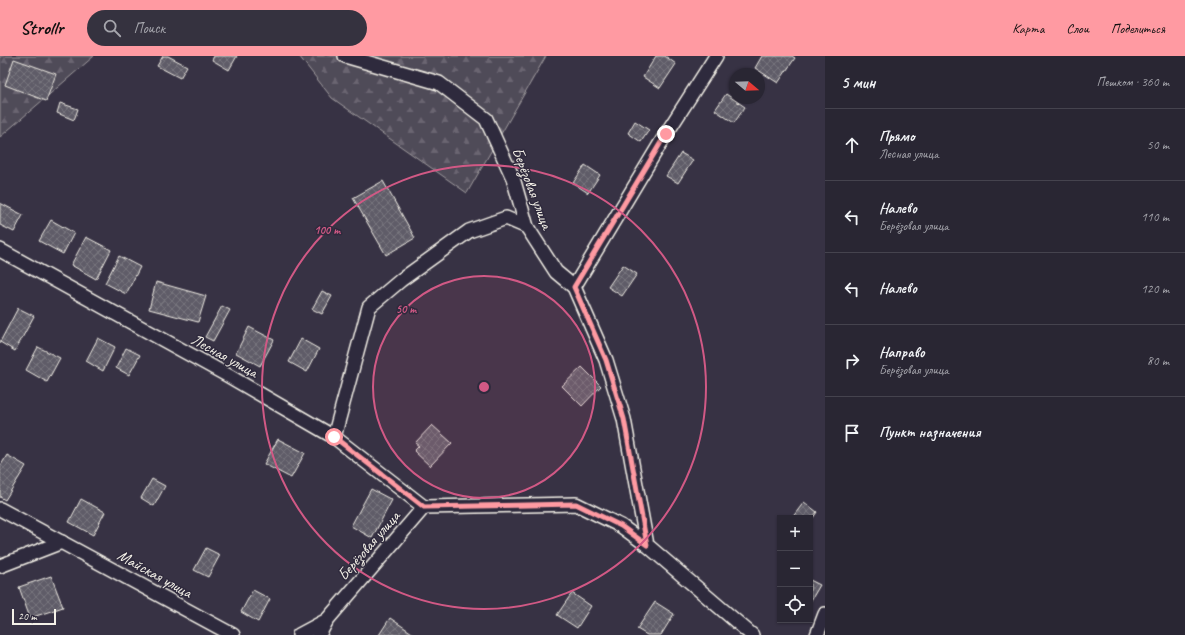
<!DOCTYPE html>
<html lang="ru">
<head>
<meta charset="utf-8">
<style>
	body { margin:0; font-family:Caveat,sans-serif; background:#35323f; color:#f1f3f6 }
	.controls { position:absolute; right:12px; bottom:12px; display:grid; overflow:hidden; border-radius:0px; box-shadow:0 1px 3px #0004 }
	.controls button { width:36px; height:36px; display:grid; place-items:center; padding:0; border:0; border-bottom:1px solid #45434e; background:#292633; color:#f1f3f6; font:20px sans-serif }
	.compass { position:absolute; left:729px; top:12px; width:36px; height:36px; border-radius:50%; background:#292633; box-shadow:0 1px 3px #0004; rotate:109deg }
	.scale { position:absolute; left:12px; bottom:10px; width:44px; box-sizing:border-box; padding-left:4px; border:2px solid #f4f1e8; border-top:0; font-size:11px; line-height:14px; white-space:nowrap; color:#f4f1e8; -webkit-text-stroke:3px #2f2a3d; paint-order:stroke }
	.stop { position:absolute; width:12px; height:12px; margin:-9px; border:3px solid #ff9aa2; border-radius:50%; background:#fff }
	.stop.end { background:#ff9aa2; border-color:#fff; box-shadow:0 1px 4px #0008 }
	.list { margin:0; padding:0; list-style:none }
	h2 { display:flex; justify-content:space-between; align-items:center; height:52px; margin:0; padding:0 16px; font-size:17px }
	h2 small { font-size:13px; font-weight:400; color:#a5a5ac }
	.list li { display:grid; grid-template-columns:26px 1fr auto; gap:12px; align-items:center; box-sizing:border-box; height:72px; padding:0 16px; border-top:1px solid #45434e }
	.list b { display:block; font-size:15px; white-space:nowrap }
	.list p { margin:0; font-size:13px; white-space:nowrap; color:#a5a5ac }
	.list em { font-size:13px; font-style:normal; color:#a5a5ac }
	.icon { flex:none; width:22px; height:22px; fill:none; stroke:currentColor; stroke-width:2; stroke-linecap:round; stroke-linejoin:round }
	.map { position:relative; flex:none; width:825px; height:579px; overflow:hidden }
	header { display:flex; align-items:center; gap:24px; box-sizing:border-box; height:56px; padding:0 20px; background:#ff9aa2; color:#111 }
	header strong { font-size:19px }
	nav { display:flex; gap:22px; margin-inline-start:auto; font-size:14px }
	.search { width:280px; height:36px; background:#35323f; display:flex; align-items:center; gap:10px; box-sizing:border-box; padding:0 14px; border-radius:22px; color:#a5a5ac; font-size:15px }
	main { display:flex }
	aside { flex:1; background:#292633 }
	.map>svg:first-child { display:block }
	.forest { fill:url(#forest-firs); stroke:#a29ea0 }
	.building { fill:url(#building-cross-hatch); stroke:#f4f1e8 }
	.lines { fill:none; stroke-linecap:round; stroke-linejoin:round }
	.minor-casing { stroke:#f4f1e8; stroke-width:16 }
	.minor { stroke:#2f2a3d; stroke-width:13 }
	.route { stroke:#ff9aa2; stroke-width:5 }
	.ring { fill:none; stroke:#d15985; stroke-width:2 }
	.labels { text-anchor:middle; stroke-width:3; stroke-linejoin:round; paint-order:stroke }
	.street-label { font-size:16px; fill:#f4f1e8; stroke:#2f2a3d }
	.centre { fill:#d15985; stroke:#2f2a3d; stroke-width:2 }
	.ring-label { font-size:12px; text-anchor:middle; font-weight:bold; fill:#d15985; stroke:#2f2a3d; stroke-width:3; stroke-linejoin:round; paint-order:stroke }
</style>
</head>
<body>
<header>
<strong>Strollr</strong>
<div class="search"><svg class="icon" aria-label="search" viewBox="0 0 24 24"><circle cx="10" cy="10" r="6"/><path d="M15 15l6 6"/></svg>Поиск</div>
<nav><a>Карта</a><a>Слои</a><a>Поделиться</a></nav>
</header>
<main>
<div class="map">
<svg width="825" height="579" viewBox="0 0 825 579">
	<defs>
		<pattern id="forest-firs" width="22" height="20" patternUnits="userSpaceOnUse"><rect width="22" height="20" fill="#504b59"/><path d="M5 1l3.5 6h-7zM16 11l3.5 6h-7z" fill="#6a6571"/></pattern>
		<pattern id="building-cross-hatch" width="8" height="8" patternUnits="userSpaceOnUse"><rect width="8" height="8" fill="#5f5c67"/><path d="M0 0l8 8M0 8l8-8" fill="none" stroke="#77747d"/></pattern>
	</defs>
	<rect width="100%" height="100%" fill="#373244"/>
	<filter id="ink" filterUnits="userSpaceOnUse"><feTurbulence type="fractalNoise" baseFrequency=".025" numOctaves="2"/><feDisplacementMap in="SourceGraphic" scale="8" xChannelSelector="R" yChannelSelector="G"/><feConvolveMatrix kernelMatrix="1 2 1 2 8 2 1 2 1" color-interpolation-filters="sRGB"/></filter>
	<g filter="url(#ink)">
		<g class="forest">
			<polygon points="0,0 94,0 0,81"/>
			<polygon points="299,0 546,0 467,137 332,42"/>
		</g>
		<g class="building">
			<polygon points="163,0 168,0 187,10 180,22 157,10"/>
			<polygon points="214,0 237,0 229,14 212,4"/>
			<polygon points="656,0 665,0 676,8 660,32 643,21"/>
			<polygon points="762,0 792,0 795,2 778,27 755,12"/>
			<polygon points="14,3 56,18 46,45 5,29"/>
			<polygon points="726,38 745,51 734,67 715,54"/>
			<polygon points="60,47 78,53 74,64 57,57"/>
			<polygon points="635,65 649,74 641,86 628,77"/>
			<polygon points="681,97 693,104 678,127 666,120"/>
			<polygon points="585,109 600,119 588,137 573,127"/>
			<polygon points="383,125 415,182 386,199 353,142"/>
			<polygon points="0,147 23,159 14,176 0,169"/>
			<polygon points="51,164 74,177 63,198 39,185"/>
			<polygon points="86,181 111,194 96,223 71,209"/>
			<polygon points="119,200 140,211 126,238 105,227"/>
			<polygon points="623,209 637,218 622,240 608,231"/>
			<polygon points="156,226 206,240 198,266 149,253"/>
			<polygon points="322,235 332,240 322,258 312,253"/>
			<polygon points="222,250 230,254 213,285 205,281"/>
			<polygon points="18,252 34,260 15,295 0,286"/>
			<polygon points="249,271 274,284 260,310 236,297"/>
			<polygon points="98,282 115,291 103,315 86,305"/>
			<polygon points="301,283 319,293 307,316 289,306"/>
			<polygon points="38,291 60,302 47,326 26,314"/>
			<polygon points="126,292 140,299 129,319 116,312"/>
			<polygon points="582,311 601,330 582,350 562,330"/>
			<polygon points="432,369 452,387 430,410 414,395 419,390 415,387"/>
			<polygon points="278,383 305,397 291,422 264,408"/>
			<polygon points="7,399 26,410 5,444 0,441 0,411"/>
			<polygon points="152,423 165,430 154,450 141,442"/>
			<polygon points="371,433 392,444 372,482 351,470"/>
			<polygon points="81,443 105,456 93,479 69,466"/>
			<polygon points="804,446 817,456 810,466 810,462 792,462"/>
			<polygon points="206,492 220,499 208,521 194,514"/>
			<polygon points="51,520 63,551 30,562 19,531"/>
			<polygon points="810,524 820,529 810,546"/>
			<polygon points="253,534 270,543 258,566 241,556"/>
			<polygon points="572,537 591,550 577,572 557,559"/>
			<polygon points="655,546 674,558 661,579 647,579 637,573"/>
			<polygon points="390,562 415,579 379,579"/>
		</g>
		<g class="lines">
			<g class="minor-casing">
				<g id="minor">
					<polyline points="345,0 439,27 486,63 513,122 527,171 556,216 574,231 606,304 624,363 647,489 752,579"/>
					<polyline points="0,194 227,319 334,381 424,451"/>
					<polyline points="574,231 666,78 716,0"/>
					<polyline points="334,381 369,251 401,224 469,175 506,162 527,171"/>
					<polyline points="0,453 233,579"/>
					<polyline points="0,510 62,486"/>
					<polyline points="299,579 327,564"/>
					<polyline points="319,579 327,564 424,451 576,448 621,470 647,489"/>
					<polyline points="817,579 825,558"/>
				</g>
			</g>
			<use href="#minor" class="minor"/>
		</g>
	</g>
	<g class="lines" filter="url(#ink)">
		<polyline class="route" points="334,381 424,451 576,448 621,470 647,489 624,363 606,304 574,231 666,78"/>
	</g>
	<circle cx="484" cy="331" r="111" fill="#d15985" fill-opacity=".12"/>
	<g class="ring">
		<circle cx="484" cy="331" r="111"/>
		<circle cx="484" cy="331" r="222"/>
	</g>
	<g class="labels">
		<g class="street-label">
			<text transform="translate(533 132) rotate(69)" y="6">Берёзовая улица</text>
			<text transform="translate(225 299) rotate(29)" y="6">Лесная улица</text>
			<text transform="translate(368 489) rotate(-49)" y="6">Берёзовая улица</text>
			<text transform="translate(155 517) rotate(29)" y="6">Майская улица</text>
		</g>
	</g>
	<circle cx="484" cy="331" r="6" class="centre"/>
	<g class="ring-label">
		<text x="327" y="178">100 m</text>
		<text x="406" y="257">50 m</text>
	</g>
</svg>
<div class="controls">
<button>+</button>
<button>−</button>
<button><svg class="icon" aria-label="locate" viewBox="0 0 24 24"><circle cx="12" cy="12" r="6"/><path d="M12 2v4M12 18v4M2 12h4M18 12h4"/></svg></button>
</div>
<svg class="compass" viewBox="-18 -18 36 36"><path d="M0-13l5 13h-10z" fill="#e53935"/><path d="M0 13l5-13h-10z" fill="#a5a5ac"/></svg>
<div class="scale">20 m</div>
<div class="stop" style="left:334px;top:381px"></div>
<div class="stop end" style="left:666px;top:78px"></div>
</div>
<aside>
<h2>5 мин<small>Пешком · 360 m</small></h2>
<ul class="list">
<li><svg class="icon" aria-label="ahead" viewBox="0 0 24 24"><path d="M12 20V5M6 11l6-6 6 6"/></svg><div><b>Прямо</b><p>Лесная улица</p></div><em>50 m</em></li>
<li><svg class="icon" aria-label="left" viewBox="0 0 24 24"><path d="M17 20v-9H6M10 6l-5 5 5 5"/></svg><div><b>Налево</b><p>Берёзовая улица</p></div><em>110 m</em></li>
<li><svg class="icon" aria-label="left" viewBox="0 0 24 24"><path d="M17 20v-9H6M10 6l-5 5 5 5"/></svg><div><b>Налево</b></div><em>120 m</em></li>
<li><svg class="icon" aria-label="right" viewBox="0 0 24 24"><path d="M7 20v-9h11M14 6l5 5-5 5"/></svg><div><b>Направо</b><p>Берёзовая улица</p></div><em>80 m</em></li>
<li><svg class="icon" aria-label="arrive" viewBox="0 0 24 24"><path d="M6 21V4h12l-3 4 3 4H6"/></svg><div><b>Пункт назначения</b></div></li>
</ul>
</aside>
</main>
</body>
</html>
